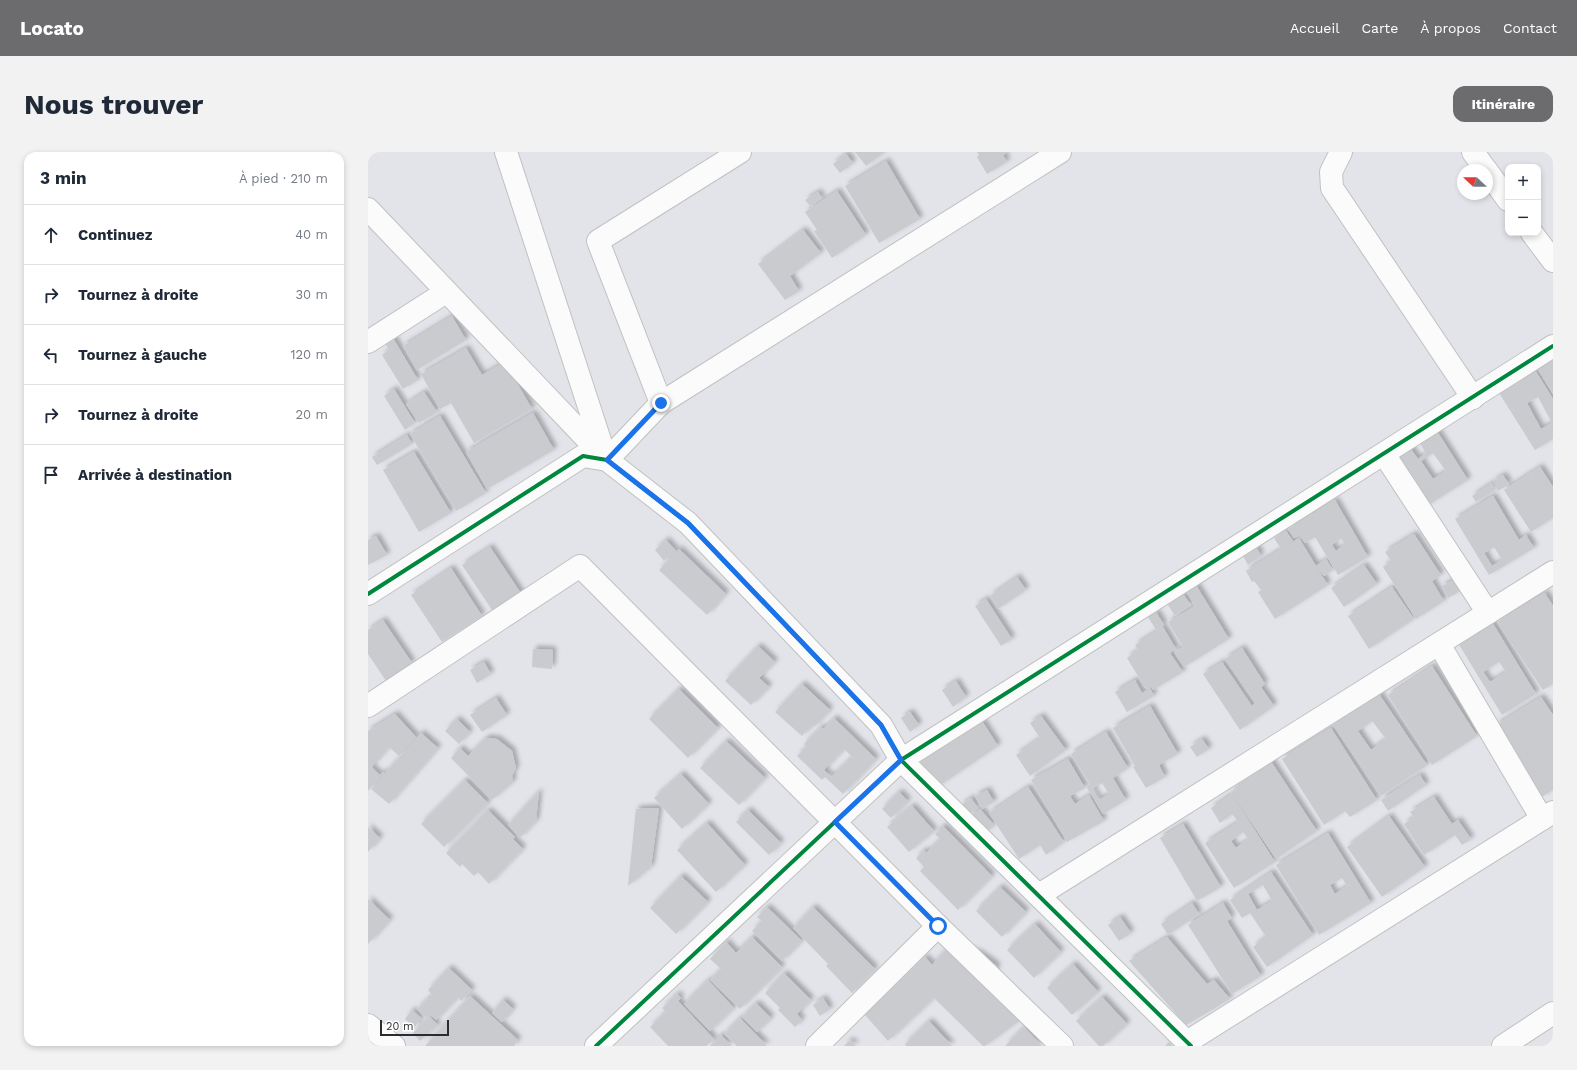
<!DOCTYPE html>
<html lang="fr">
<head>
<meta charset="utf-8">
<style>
	body { margin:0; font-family:"Work Sans",sans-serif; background:#f2f2f3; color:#1f2937 }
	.controls { position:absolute; right:12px; top:12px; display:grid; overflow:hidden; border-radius:8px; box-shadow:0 2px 6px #0003 }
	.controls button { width:36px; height:36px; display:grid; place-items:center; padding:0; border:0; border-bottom:1px solid #e0e1e3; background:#fff; color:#1f2937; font:20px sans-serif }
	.compass { position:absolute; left:1089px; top:12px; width:36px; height:36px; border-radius:50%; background:#fff; box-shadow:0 2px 6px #0003; rotate:292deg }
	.scale { position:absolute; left:12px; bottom:10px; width:69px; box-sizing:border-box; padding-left:4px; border:2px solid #2c2c2c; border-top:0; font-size:11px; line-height:14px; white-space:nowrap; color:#2c2c2c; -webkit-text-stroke:3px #fff; paint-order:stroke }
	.stop { position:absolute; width:12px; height:12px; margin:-9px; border:3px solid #1a73e8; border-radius:50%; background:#fff }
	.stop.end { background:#1a73e8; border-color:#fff; box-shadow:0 1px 4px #0008 }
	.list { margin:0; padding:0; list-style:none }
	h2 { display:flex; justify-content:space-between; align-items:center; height:52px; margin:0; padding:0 16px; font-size:17px }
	h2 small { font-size:13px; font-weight:400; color:#747a83 }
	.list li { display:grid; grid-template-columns:26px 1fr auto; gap:12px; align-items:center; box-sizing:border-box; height:60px; padding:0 16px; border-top:1px solid #e0e1e3 }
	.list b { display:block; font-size:15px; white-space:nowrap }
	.list em { font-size:13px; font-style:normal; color:#747a83 }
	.icon { flex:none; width:22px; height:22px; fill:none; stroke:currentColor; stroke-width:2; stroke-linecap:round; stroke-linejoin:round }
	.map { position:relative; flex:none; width:1185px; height:894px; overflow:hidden; border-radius:12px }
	header { display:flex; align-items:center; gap:24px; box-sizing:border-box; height:56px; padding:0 20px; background:#6c6c6e; color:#fff }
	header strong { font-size:19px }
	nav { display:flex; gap:22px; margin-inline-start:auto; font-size:14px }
	.intro { display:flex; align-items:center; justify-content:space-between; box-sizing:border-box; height:96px; padding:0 24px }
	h1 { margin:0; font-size:28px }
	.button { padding:10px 18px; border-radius:12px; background:#6c6c6e; color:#fff; font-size:14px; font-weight:700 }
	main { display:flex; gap:24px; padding:0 24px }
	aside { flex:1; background:#fff; border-radius:12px; box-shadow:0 2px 6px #0003 }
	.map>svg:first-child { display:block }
	.building { fill:#c9cbcf; fill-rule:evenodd; filter:url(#shadow) }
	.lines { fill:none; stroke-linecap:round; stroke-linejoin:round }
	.minor-casing { stroke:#c0c1c1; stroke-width:24 }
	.minor { stroke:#fbfbfc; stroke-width:22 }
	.cycleway-casing { stroke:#fff; stroke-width:6 }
	.cycleway { stroke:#00873e; stroke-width:4 }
	.route { stroke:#1a73e8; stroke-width:5 }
</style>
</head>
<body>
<header>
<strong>Locato</strong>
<nav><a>Accueil</a><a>Carte</a><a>À propos</a><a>Contact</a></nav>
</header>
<div class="intro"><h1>Nous trouver</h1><a class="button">Itinéraire</a></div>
<main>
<aside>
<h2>3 min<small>À pied · 210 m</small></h2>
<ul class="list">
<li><svg class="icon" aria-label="ahead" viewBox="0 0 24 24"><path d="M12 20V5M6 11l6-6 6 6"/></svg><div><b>Continuez</b></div><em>40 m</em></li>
<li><svg class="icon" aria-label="right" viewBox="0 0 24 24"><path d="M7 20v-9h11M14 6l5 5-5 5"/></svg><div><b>Tournez à droite</b></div><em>30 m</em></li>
<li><svg class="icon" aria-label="left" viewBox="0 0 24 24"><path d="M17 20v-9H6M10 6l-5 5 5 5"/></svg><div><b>Tournez à gauche</b></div><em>120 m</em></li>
<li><svg class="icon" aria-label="right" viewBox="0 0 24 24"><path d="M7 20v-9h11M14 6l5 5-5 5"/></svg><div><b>Tournez à droite</b></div><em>20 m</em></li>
<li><svg class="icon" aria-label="arrive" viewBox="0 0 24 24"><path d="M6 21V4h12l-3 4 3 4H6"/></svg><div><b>Arrivée à destination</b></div></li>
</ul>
</aside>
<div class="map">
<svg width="1185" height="894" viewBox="0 0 1185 894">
	<defs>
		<filter id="shadow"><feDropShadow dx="3.5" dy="-3.5" stdDeviation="2" flood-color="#0004"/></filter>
	</defs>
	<rect width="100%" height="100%" fill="#e2e4ea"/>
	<g class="building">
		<polygon points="487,0 517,0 498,14"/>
		<polygon points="609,0 640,0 635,3 639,10 619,22 609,5 611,3"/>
		<polygon points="478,2 485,11 472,21 465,12"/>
		<polygon points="518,9 552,67 511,91 477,34"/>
		<polygon points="469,39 498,83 464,106 446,79 449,78 437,60"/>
		<polygon points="450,40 454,46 442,54 437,48"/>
		<polygon points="435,78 453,101 422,124 431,139 417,148 390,112"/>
		<polygon points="84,164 98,188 49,218 35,194"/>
		<polygon points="25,186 50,228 35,237 14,203 21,198 17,191"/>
		<polygon points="98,196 114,223 137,210 164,257 106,291 83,251 72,257 53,222"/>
		<polygon points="1185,206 1185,242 1169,216"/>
		<path d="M1167,218L1185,247V287L1167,298L1131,241ZM1170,245L1184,271L1173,277L1159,251Z"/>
		<polygon points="26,237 47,271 37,278 16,244"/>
		<polygon points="56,240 69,260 51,271 38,252"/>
		<polygon points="165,261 186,298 119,337 98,300"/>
		<polygon points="72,264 118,341 88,359 42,282"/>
		<path d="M1067,276L1100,328L1057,355L1024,303L1040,293L1050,307L1058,301L1049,287ZM1065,301L1078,319L1065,327L1053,309Z"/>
		<polygon points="39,283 44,292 9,313 4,305"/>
		<polygon points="46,300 83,361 51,380 15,318"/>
		<polygon points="1172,315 1185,335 1185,366 1163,380 1136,338"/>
		<polygon points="1135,323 1141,332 1130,339 1125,329"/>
		<polygon points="1124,331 1128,337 1108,350 1104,344"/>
		<path d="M1125,344L1151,388L1158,383L1166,396L1121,423L1087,367ZM1126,395L1134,408L1124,414L1116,401Z"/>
		<path d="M967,348L1000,405L970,423L947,385L937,391L931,383L926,386L920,377ZM973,386L977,392L968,399L964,393Z"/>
		<polygon points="918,379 925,389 920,393 931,386 948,414 958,407 965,418 956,424 949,416 960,433 907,467 890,440 893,438 886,429 884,430 878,419 913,397 906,386"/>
		<polygon points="1046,382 1073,423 1064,429 1076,449 1048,467 1015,415 1023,409 1017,400"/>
		<polygon points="8,384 19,403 0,413 0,388"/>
		<polygon points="298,388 308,399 296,409 287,398"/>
		<polygon points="122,395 154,443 126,461 94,413"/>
		<polygon points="888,395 893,404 880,413 875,404"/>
		<polygon points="311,397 358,442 339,463 291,418"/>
		<polygon points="996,413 1009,432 976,455 963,436"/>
		<polygon points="83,416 114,464 74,490 43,443"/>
		<polygon points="649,425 658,438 630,457 622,444"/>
		<polygon points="1086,428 1092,439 1080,446 1074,434"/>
		<polygon points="828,433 861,487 816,515 806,500 815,495 800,470 827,454 818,439"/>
		<polygon points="1024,435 1046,467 1001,497 980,464"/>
		<polygon points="1177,441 1185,454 1185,532 1175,538 1129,470"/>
		<polygon points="815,442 823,453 807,464 800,453"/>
		<polygon points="618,447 644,487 633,494 607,454"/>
		<polygon points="788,460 796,473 788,478 780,465"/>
		<polygon points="15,468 44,511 18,529 0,502 0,478"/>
		<path d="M1124,470L1168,542L1134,563L1090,491ZM1131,510L1138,520L1122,530L1115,520Z"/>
		<polygon points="795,475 808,497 802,501 815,520 785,538 783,534 778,537 759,506 770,498 767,493"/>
		<polygon points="390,494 407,510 391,526 401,535 383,553 357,529"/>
		<polygon points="874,496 897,532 893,535 906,554 872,578 835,522 854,510 884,554 887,551 857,507"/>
		<polygon points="165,497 185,498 184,517 164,515"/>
		<polygon points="116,510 123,522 109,531 102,518"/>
		<polygon points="1064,514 1109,584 1064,613 1020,543"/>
		<polygon points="767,528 774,541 782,536 786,544 759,560 747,540"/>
		<polygon points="588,529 598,545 585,555 574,538"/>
		<polygon points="434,532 462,558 446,575 444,573 434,584 407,560"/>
		<polygon points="311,537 350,576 320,606 281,567"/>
		<path d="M1011,542L1059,613L1013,644L965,573ZM1004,569L1018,587L1003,598L990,579Z"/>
		<polygon points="1173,545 1185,563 1185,638 1174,645 1128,573"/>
		<polygon points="128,546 139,563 114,580 102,563"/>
		<polygon points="782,554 810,602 791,613 797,625 778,636 765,615 767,614 745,576"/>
		<polygon points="542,560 551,573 542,580 533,566"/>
		<polygon points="27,562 48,585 31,604 21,595 3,615 12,623 15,620 16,621 0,639 0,579"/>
		<polygon points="673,564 698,598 662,624 648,603 672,586 662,571"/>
		<path d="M466,566L508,607L475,642L457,625L454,628L429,604L438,595L436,592L453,575L455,577ZM476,597L484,605L463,625L456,618Z"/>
		<polygon points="89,567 102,580 91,592 77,579"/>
		<polygon points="614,569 630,594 565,638 549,613"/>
		<polygon points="963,576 1009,648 982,665 977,659 956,673 914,607"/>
		<path d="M738,580L760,616L745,626L758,648L735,662L718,634L722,632L703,602ZM734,631L741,642L731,648L724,636Z"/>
		<polygon points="53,581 70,596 21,652 3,637"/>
		<polygon points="118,586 129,587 144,599 148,616 144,624 145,630 124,648 83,606 92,596 100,604"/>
		<polygon points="834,587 841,597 829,605 822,595"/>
		<polygon points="358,589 397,626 371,653 332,616"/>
		<polygon points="700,607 717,636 702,644 707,652 721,643 736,669 699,690 663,628"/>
		<polygon points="902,608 949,679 908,707 863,640 887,624 885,620"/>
		<polygon points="313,622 341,652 314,677 286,646"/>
		<polygon points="1052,623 1058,633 1020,659 1013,648"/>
		<polygon points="97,628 120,651 76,695 53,672"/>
		<polygon points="660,635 696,690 678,703 672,693 651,707 621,661"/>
		<polygon points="619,638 626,650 614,657 607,644"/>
		<polygon points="171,639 168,669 152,686 140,673"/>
		<polygon points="531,640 540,649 523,666 514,657"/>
		<path d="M864,642L907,710L866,736L837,691L870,670L864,662L852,671L843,656ZM875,680L880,687L868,696L863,689Z"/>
		<polygon points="1066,645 1084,672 1090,668 1103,687 1094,693 1087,683 1056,703 1036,672 1046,665 1042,660"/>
		<polygon points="603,646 610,656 600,663 593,653"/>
		<polygon points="544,654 566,679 541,700 519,675"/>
		<polygon points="291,656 283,715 260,734 268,657"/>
		<polygon points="612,657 626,673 617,681 602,664"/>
		<polygon points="120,658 147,685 145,687 155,697 121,732 110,720 106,724 94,712 92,715 78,701"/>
		<polygon points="380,658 413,691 401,703 368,670"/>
		<polygon points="1021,664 1057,715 1014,745 979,695"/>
		<polygon points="339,671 377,713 348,740 309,698"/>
		<polygon points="815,672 853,735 829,749 792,686"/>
		<polygon points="575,674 624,724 590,758 552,719 556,715 548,706 556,698 558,701 572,687 567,682"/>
		<polygon points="0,675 12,686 0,700"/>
		<path d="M960,681L1003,751L951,783L908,713ZM974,726L979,734L967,742L962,733Z"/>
		<path d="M903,720L945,783L899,815L885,795L898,785L882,761L874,766L862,748ZM895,733L904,749L889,758L880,742Z"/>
		<polygon points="313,724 340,750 308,782 282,756"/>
		<polygon points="632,735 658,760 634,785 608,759"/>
		<polygon points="0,747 22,768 0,792"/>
		<polygon points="824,751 831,762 800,783 793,772"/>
		<polygon points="855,751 864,766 859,769 893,824 864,842 820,773"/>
		<polygon points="399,755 434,789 414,809 384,779 394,769 389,765"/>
		<polygon points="445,755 507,817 484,841 458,814 460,812 425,776"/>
		<polygon points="752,765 763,781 751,789 740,773"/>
		<polygon points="667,772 693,800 666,826 639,798"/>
		<polygon points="384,785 414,815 372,857 342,828 353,817 342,807 358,790 368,801"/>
		<polygon points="799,785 839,832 846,828 862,847 818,873 761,809"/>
		<polygon points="583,792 612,802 629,814 626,823 662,861 617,894 615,894 566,846 520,889 497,863 557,805 564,813"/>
		<polygon points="705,812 730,840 704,863 679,836"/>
		<polygon points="81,816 104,838 93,849 90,845 68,868 62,862 58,866 49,857 64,843 60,838"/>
		<polygon points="416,821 443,848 429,862 434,868 427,875 410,858 412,856 397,841"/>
		<polygon points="340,828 366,856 342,879 316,852"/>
		<polygon points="309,842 313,846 310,849 346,887 338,894 300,894 282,875 298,860 294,856"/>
		<polygon points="102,844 150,888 146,893 147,894 57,894"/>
		<polygon points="734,845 759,872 735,894 731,894 708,869"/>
		<polygon points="455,846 462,857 452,864 445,853"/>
		<polygon points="135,848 145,857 134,870 124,861"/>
		<polygon points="388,851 403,866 389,880 374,865"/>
		<polygon points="44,858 53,866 47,875 37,867"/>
		<polygon points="62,865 70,873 52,889 45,881"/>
		<polygon points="372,866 399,894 369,894 356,882"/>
		<polygon points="561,869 584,894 538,894 537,892"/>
		<polygon points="656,875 674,894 637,894"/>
		<polygon points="353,883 364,894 342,894"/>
		<polygon points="482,888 488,894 476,894"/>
		<polygon points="801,890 805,894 797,894"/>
	</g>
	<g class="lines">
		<g class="minor-casing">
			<g id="minor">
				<polyline points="138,0 237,304"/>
				<polyline points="973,0 963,20 964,36 1105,246"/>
				<polyline points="1105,0 1118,18"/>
				<polyline points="1119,19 1140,48"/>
				<polyline points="0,57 239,308"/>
				<polyline points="1164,81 1185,109"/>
				<polyline points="0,190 78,140"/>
				<polyline points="293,251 230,89 372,0"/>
				<polyline points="1016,302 1120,461"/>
				<polyline points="239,308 293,251 692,0"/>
				<polyline points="0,442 215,304 239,308 320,371 513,573 533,608 823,894"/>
				<polyline points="1071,492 1174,667"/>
				<polyline points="0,554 212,414 570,774 694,894"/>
				<polyline points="671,743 1185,420"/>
				<polyline points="0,873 26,894"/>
				<polyline points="819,890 1185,660"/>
				<polyline points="228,894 533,608 1185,194"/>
				<polyline points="449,894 570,774"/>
				<polyline points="1135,894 1185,861"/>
			</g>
		</g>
		<use href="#minor" class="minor"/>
		<g class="cycleway-casing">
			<g id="cycleway">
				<polyline points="0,442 215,304 239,308 320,371 513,573 533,608 823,894"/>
				<polyline points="228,894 533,608 1185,194"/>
			</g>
		</g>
		<use href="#cycleway" class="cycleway"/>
	</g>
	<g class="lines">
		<polyline class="route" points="293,251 239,308 320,371 513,573 533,608 467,670 570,774"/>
	</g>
</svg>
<div class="controls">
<button>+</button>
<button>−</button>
</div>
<svg class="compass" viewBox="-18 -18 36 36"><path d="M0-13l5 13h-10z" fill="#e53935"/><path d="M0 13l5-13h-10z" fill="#747a83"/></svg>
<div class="scale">20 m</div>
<div class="stop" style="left:570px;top:774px"></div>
<div class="stop end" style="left:293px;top:251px"></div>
</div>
</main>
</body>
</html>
